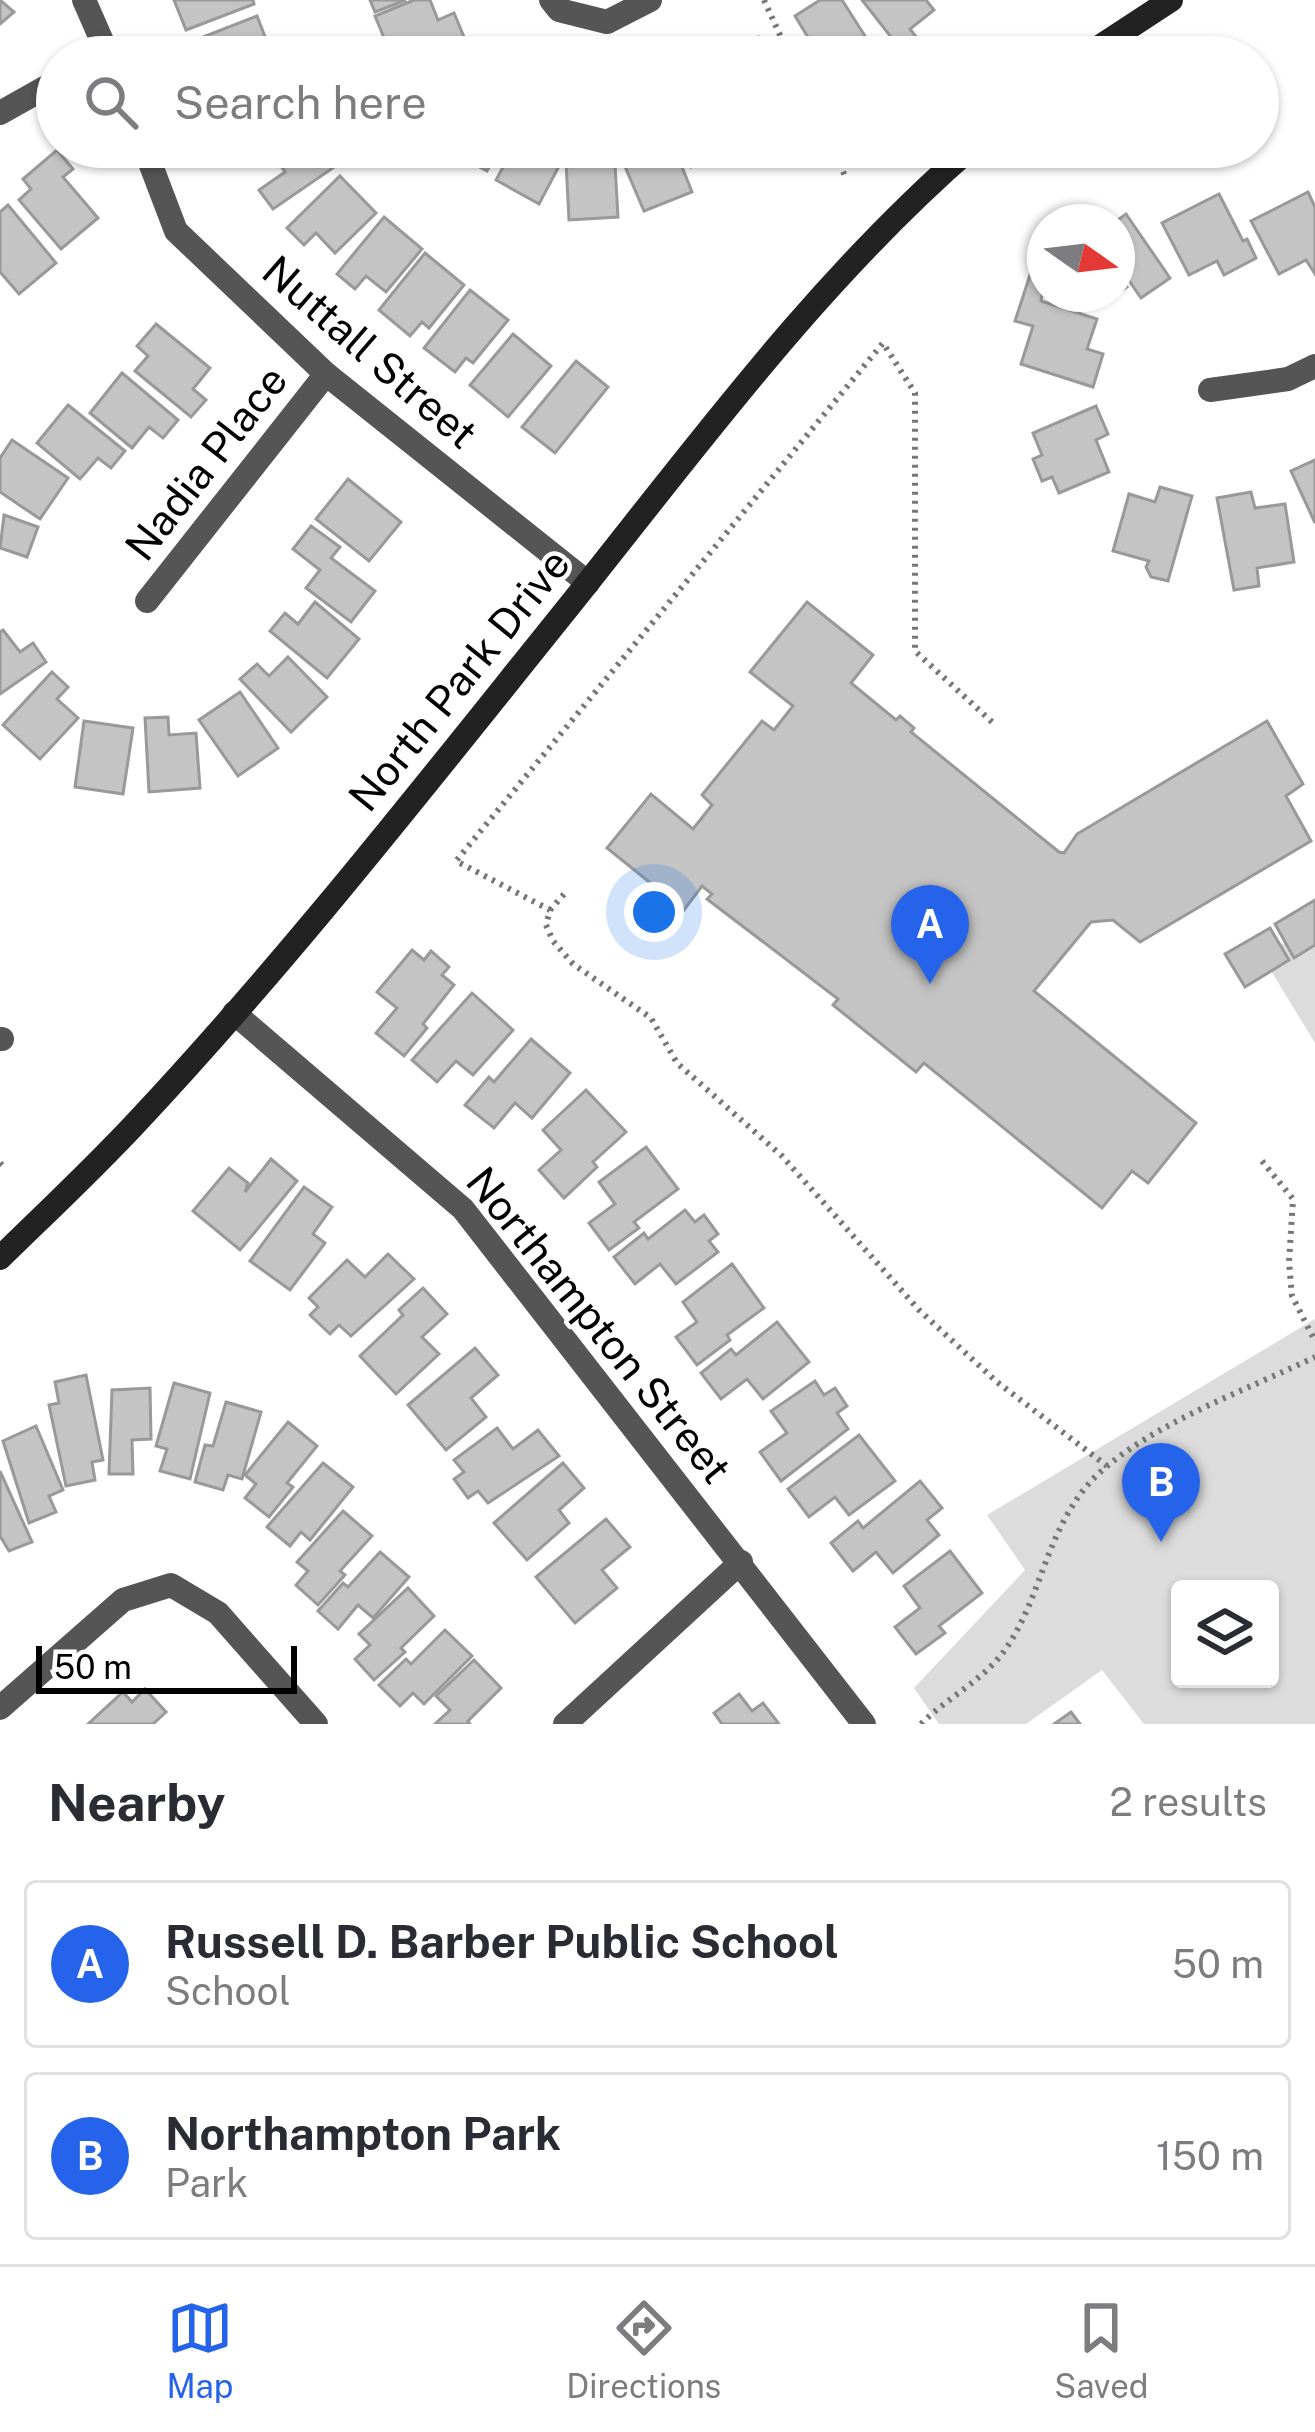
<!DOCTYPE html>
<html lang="en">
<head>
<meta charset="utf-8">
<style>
	body { margin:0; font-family:"Public Sans",sans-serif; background:#f7f7f7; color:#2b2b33 }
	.controls { position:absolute; right:36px; bottom:36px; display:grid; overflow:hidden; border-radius:12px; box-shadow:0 3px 9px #0004 }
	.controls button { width:108px; height:108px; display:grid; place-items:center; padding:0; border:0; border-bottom:3px solid #e1e1e2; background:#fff; color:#2b2b33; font:60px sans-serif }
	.compass { position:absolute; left:1027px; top:204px; width:108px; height:108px; border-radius:50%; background:#fff; box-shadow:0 3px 9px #0004; rotate:104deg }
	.scale { position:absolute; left:36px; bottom:30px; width:261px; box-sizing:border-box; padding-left:12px; border:6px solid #000; border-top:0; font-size:33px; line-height:42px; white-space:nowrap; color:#000; -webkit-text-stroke:9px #fff; paint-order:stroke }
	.you { position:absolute; left:654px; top:912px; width:42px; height:42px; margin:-30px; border:9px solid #fff; border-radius:50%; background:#1a73e8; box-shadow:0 0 0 18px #1a73e833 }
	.badge { display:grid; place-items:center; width:78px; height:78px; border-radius:50%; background:#2563eb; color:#fff; font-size:39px; font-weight:700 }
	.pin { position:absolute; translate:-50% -99px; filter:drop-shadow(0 3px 6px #0008) }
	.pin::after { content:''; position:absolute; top:63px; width:42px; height:36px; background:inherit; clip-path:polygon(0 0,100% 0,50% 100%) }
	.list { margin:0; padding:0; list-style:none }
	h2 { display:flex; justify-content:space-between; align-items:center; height:156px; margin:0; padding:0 48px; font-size:51px }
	h2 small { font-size:39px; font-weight:400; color:#7c7c81 }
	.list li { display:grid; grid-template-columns:78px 1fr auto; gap:36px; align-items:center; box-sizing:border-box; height:168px; margin:0 24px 24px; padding:0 24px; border:3px solid #e1e1e2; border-radius:12px }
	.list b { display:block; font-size:45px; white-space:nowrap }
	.list p { margin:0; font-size:39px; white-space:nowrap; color:#7c7c81 }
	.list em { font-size:39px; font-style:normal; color:#7c7c81 }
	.icon { flex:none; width:66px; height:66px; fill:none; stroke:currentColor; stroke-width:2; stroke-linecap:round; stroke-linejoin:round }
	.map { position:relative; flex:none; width:1315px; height:1724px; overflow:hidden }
	.search { position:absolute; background:#fff; box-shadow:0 3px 9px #0004; left:36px; right:36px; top:36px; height:132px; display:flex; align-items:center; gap:30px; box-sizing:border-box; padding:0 42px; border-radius:66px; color:#7c7c81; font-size:45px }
	.sheet { height:540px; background:#fff }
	nav { display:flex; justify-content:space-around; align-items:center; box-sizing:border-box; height:168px; border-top:3px solid #e1e1e2; background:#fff; font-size:33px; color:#7c7c81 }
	nav a { display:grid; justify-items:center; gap:6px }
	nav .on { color:#2563eb }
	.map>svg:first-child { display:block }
	.green { fill:#dcdcdc; fill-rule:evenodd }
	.building { fill:#c4c4c4; stroke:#999; stroke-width:3 }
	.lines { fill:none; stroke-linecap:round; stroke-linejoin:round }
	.path { stroke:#777; stroke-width:6; stroke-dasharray:3 6; stroke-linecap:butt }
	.minor { stroke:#555; stroke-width:24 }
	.secondary { stroke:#222; stroke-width:24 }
	.labels { text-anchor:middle; stroke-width:9; stroke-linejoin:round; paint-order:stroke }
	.street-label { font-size:42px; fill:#000; stroke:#fff }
</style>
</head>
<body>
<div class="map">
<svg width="1315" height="1724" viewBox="0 0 1315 1724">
	<rect width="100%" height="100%" fill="#fff"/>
	<g class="green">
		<polygon points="1315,924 1315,1043 1262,956"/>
		<path d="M1315,1319V1724H1144L1102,1670L1026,1724H939L914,1688L1025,1570L987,1515ZM1270,1589V1679H1180V1589Z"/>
	</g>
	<g class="building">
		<polygon points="0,0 14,12 0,24"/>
		<polygon points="174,0 253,0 254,4 186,30"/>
		<polygon points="370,0 406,0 375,12"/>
		<polygon points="414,0 430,0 438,20 454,13 464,37 412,57 392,57 375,16"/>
		<polygon points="820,0 842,0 872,47 857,57 820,57 795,16"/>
		<polygon points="862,0 926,0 934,10 910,29 917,38 902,51"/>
		<polygon points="257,16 273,57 230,57 227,48 196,57 190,42"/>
		<polygon points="758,37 767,57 715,57"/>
		<polygon points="468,47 472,57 442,57"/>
		<polygon points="337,147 346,159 273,209 259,190 285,172 269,148"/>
		<polygon points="442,147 500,147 487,171"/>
		<polygon points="514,147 536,147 533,153 558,168 539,204 496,180"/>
		<polygon points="591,147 614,147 618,217 569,220 566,162 592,161"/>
		<polygon points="625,147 674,147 692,192 644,211 618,150"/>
		<polygon points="682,147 737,147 741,157 722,166 717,155 691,167"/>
		<polygon points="57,150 73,169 63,177 98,218 61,249 19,200 31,189 23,179"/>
		<polygon points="340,176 376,213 335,253 316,233 304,245 287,228"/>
		<polygon points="1308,192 1315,207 1315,274 1306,260 1279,274 1251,221"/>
		<polygon points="1219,194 1243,241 1247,239 1256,258 1224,275 1217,261 1189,275 1162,223"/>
		<polygon points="8,205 56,263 19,294 0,272 0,212"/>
		<polygon points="1126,214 1170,278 1141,298 1123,272 1118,275 1127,287 1107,301 1102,294 1117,294 1115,222"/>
		<polygon points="384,217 422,249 386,292 366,276 355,289 337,274"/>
		<polygon points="425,253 464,285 429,328 422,322 410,336 379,310"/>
		<polygon points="1031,272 1045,277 1041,301 1097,319 1087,349 1103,354 1093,387 1021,364 1033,326 1015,321"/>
		<polygon points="470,290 508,320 473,363 466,358 455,372 424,348"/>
		<polygon points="156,324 210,368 193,389 206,400 191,417 135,371 148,356 137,346"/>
		<polygon points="513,334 551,366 508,417 470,385"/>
		<polygon points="576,361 608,387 555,453 522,427"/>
		<polygon points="122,373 178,420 163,438 149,427 132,448 90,413"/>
		<polygon points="68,405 125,451 111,468 98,458 80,479 37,443"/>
		<polygon points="1096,406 1108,434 1096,440 1109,472 1059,493 1052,477 1042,481 1033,459 1042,455 1033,433"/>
		<polygon points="12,440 68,478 40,519 0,492 0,458"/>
		<polygon points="1315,460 1315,523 1291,471"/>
		<polygon points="348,479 401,522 369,561 316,519"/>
		<polygon points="1160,487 1192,496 1168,581 1151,577 1146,567 1149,561 1113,551 1129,494 1155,502"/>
		<polygon points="1251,492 1255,508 1285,504 1294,562 1257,568 1259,586 1234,590 1217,498"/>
		<polygon points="4,515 38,527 27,557 0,548"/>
		<polygon points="311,526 340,547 331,558 375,591 351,622 306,588 320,570 293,549"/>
		<polygon points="315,602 359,639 327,678 270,631 285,613 298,624"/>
		<polygon points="807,602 873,655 851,683 896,720 900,716 914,728 911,732 1059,852 1064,853 1077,834 1267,721 1303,784 1286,796 1311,841 1140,942 1113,920 1091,922 1034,991 1196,1123 1148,1183 1132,1171 1102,1208 924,1063 916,1072 833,1005 838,999 707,899 712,894 702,886 684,910 607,848 651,794 693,829 712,805 702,795 762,721 774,730 793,706 750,672"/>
		<polygon points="3,630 20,652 33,643 46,662 0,694 0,632"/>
		<polygon points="288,657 327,697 291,732 240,679 257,664 269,676"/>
		<polygon points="52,672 68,687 57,699 78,718 40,759 3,725"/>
		<polygon points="240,692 278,748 238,776 199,720"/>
		<polygon points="168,717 169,735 196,733 200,788 149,792 145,718"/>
		<polygon points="84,721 133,728 123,794 75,787"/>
		<polygon points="1315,900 1315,945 1294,958 1275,924"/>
		<polygon points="1270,928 1289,960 1245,987 1225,954"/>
		<polygon points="412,950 424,960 431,951 449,967 442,975 454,985 423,1024 427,1028 404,1056 376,1033 397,1008 377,992"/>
		<polygon points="472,993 513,1030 473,1075 456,1061 437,1082 412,1060"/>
		<polygon points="531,1039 570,1073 532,1118 515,1103 494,1128 465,1105 489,1077 494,1082"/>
		<polygon points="586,1090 626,1132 593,1162 597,1167 564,1198 539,1170 561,1150 543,1130"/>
		<polygon points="646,1147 678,1189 634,1222 639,1228 609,1250 589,1223 615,1204 599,1182"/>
		<polygon points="271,1159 297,1181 240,1250 193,1211 229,1168 248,1183 245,1192"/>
		<polygon points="304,1187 332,1207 313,1234 325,1243 290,1290 250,1261"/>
		<polygon points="685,1210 695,1222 704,1215 718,1234 709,1241 718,1252 676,1284 660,1264 635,1284 614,1257 644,1233 648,1239"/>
		<polygon points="388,1254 414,1279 351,1336 339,1325 330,1334 310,1315 318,1307 309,1298 347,1260 365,1277"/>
		<polygon points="732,1264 764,1308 727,1335 730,1340 697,1365 676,1337 697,1322 683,1302"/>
		<polygon points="423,1288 447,1314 422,1337 439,1354 396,1394 360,1356 403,1315 399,1310"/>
		<polygon points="777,1322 809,1362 763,1399 747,1379 721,1399 701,1373 731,1349 736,1355"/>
		<polygon points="475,1348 498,1375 471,1398 486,1417 446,1450 408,1405"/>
		<polygon points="86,1375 103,1460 92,1462 95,1480 66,1486 49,1405 59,1403 55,1382"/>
		<polygon points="815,1381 824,1395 835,1388 847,1406 837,1413 848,1429 781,1481 760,1452 787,1433 771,1411"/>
		<polygon points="174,1383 210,1393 190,1479 160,1471 167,1449 156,1446"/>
		<polygon points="150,1388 151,1439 132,1440 133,1474 109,1474 112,1390"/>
		<polygon points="226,1402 261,1412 242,1479 228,1475 223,1490 195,1482 205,1445 213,1446"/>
		<polygon points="288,1422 317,1446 287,1483 293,1487 269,1517 245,1498 256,1484 245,1475"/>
		<polygon points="36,1426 63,1490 49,1496 56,1512 29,1523 3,1441"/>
		<polygon points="497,1428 513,1449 538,1430 559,1456 488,1503 478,1491 468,1498 454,1479 464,1472 454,1460"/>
		<polygon points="859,1435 895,1481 849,1515 835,1497 809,1517 788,1489"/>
		<polygon points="323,1463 353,1487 310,1540 301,1532 290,1546 267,1527"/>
		<polygon points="563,1463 584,1488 559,1510 569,1523 527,1560 494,1523"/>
		<polygon points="0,1471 32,1542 9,1551 0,1536"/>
		<polygon points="920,1481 942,1508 927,1520 939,1535 893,1573 876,1552 853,1571 831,1543 858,1521 863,1528"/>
		<polygon points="343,1511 372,1536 340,1571 345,1575 318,1605 296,1585 308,1571 297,1562"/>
		<polygon points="606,1519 630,1547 602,1570 617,1588 575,1623 536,1577"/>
		<polygon points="950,1551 982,1593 939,1626 945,1633 916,1654 895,1627 920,1608 904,1586"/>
		<polygon points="380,1552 409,1577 373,1618 358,1605 338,1629 318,1611 343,1583 348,1587"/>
		<polygon points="408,1588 434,1616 401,1648 405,1652 374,1680 355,1659 370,1645 359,1634"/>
		<polygon points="445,1630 472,1656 424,1704 413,1693 400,1706 379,1685 406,1659 411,1664"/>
		<polygon points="474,1660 501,1688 468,1721 470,1724 435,1724 450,1710 436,1696"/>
		<polygon points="145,1689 166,1712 153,1724 88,1724 123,1692 132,1702"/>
		<polygon points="739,1694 752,1711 763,1703 779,1724 722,1724 714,1713"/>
		<polygon points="1071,1712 1080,1724 1054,1724"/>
	</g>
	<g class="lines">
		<g class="path">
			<polyline points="764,0 790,57"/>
			<polyline points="832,147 845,176"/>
			<polyline points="992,722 915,651 915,393 883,343 456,861 550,910 546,925 553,941 573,964 651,1018 677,1063 782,1156 919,1310 997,1382 1107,1466"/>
			<polyline points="550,910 567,891"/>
			<polyline points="1262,1161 1293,1199 1289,1262 1292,1296 1315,1341"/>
			<polyline points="0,1163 3,1166"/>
			<path d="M921,1724C949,1696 988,1678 1009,1644C1041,1594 1046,1537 1085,1488C1133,1430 1247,1390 1315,1357"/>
		</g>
		<g class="minor">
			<polyline points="84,0 109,57"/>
			<polyline points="551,0 559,10 607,22 650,0"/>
			<polyline points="0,113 57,81"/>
			<polyline points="144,147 176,231 326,374 588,583"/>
			<polyline points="1210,390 1288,379 1315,366"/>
			<polyline points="147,601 326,374"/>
			<polyline points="234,1013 463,1209 864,1724"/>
			<polyline points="0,1039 2,1039"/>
			<polyline points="0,1708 123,1600 171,1585 218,1613 316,1724"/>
			<polyline points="565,1724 741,1562"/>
		</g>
		<g class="secondary">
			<polyline points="1084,57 1171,0"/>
			<path d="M0,1258C45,1214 92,1170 135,1124C288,961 426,784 566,610C695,449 816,282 972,147"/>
		</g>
	</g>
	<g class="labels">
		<g class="street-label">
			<text transform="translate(370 352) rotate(41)" y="15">Nuttall Street</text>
			<text transform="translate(206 463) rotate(-52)" y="15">Nadia Place</text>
			<text transform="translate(459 680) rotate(-51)" y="15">North Park Drive</text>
			<text transform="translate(599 1325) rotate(51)" y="15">Northampton Street</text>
		</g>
	</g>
</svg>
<div class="controls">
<button><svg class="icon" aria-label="layers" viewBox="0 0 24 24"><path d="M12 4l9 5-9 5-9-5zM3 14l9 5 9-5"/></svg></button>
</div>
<svg class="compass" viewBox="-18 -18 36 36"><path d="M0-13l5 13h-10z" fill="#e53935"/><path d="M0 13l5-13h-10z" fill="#7c7c81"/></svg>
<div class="scale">50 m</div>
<div class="you"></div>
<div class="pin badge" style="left:930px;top:984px">A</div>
<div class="pin badge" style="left:1161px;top:1542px">B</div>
<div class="search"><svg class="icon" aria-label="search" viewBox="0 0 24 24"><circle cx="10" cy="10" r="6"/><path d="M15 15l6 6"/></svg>Search here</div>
</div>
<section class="sheet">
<h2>Nearby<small>2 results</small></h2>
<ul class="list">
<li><span class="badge">A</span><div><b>Russell D. Barber Public School</b><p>School</p></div><em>50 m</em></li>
<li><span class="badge">B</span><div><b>Northampton Park</b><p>Park</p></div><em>150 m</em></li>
</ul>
</section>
<nav>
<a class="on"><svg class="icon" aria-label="map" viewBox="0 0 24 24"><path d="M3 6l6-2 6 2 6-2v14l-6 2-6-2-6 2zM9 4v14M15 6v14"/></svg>Map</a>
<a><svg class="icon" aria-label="directions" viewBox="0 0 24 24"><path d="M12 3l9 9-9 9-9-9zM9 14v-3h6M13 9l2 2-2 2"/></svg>Directions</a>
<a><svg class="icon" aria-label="saved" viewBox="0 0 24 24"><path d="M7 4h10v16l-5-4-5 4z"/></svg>Saved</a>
</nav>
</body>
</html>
